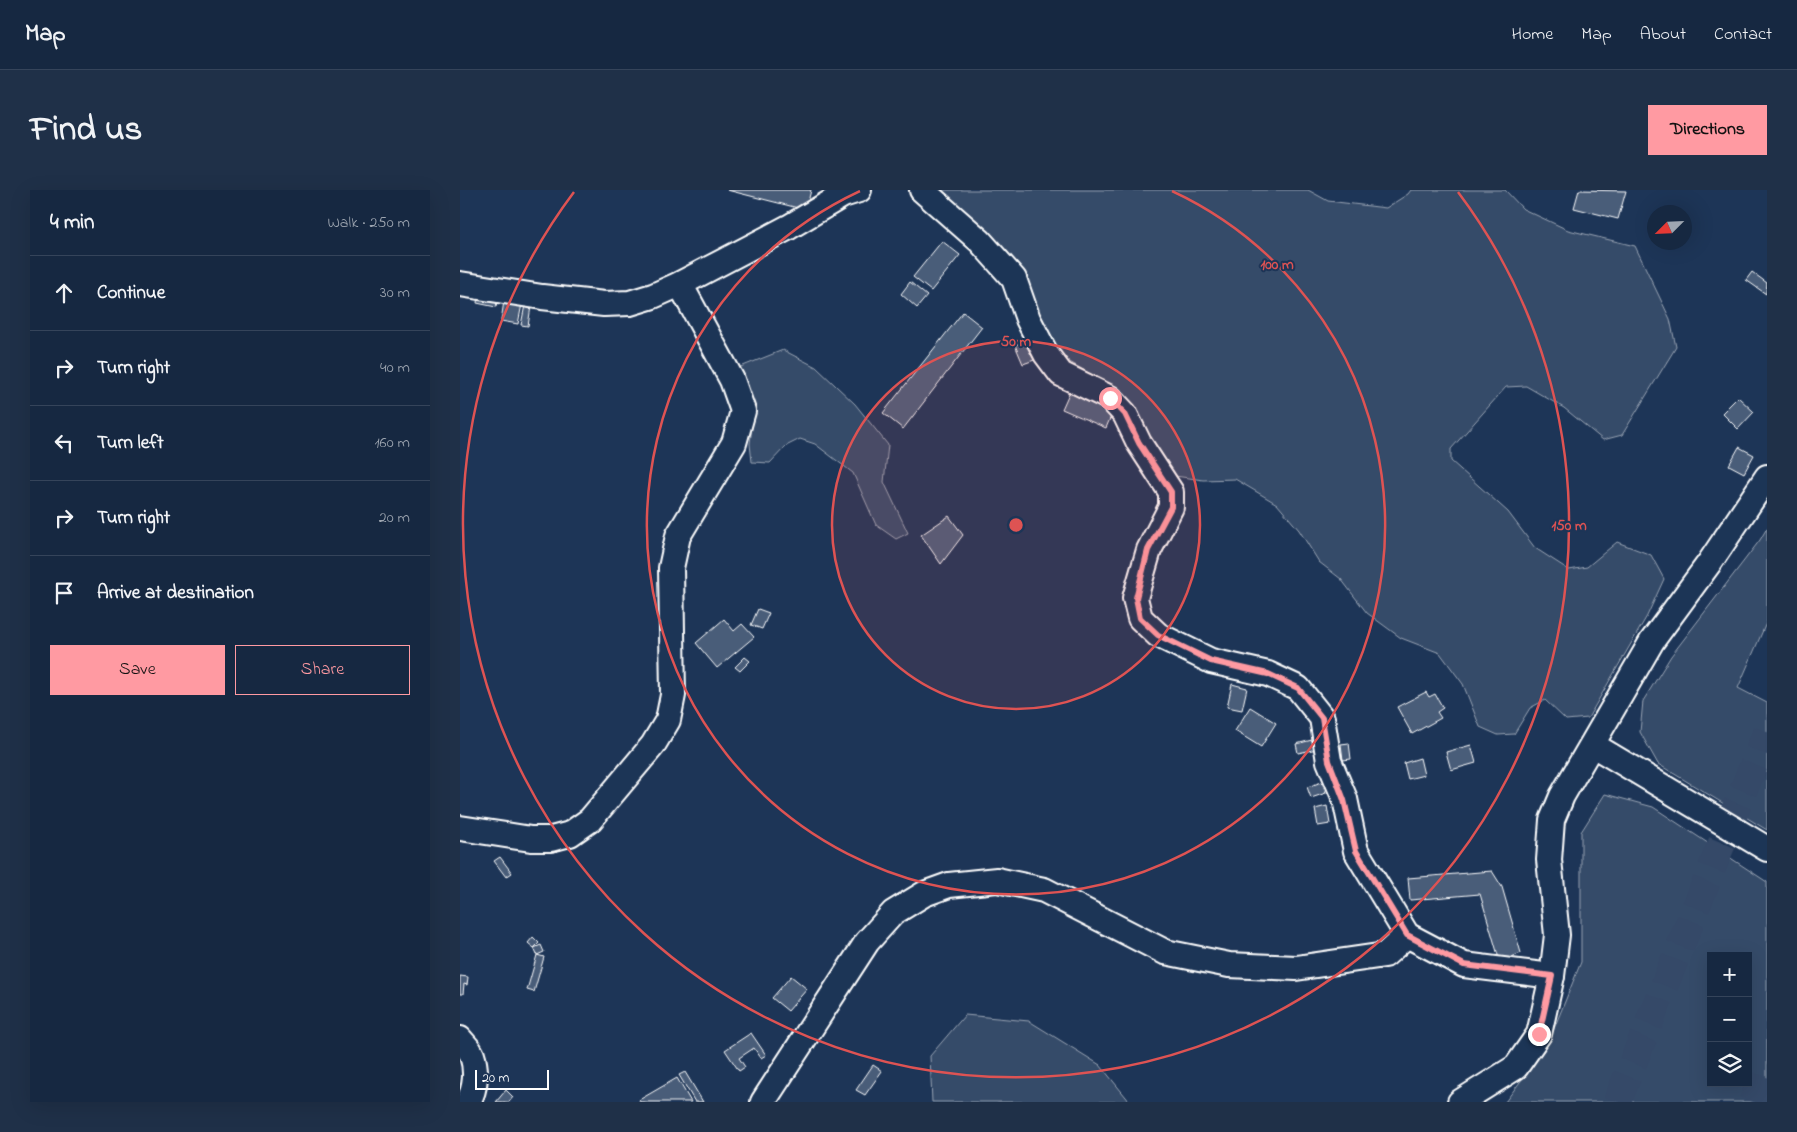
<!DOCTYPE html>
<html lang="en">
<head>
<meta charset="utf-8">
<style>
	body { margin:0; font-family:"Indie Flower",sans-serif; background:#1f3048; color:#f1f3f6 }
	.controls { position:absolute; right:15px; bottom:15px; display:grid; overflow:hidden; border-radius:0px; box-shadow:0 5px 20px #0002 }
	.controls button { width:45px; height:45px; display:grid; place-items:center; padding:0; border:0; border-bottom:1px solid #35445a; background:#162841; color:#f1f3f6; font:25px sans-serif }
	.compass { position:absolute; left:1187px; top:15px; width:45px; height:45px; border-radius:50%; background:#162841; box-shadow:0 5px 20px #0002; rotate:246deg }
	.scale { position:absolute; left:15px; bottom:12px; width:74px; box-sizing:border-box; padding-left:5px; border:2px solid #fff; border-top:0; font-size:14px; line-height:18px; white-space:nowrap; color:#fff; -webkit-text-stroke:4px #1d3557; paint-order:stroke }
	.stop { position:absolute; width:15px; height:15px; margin:-11px; border:4px solid #ff9aa2; border-radius:50%; background:#fff }
	.stop.end { background:#ff9aa2; border-color:#fff; box-shadow:0 1px 5px #0008 }
	.list { margin:0; padding:0; list-style:none }
	h2 { display:flex; justify-content:space-between; align-items:center; height:65px; margin:0; padding:0 20px; font-size:21px }
	h2 small { font-size:16px; font-weight:400; color:#9ea6b1 }
	.list li { display:grid; grid-template-columns:32px 1fr auto; gap:15px; align-items:center; box-sizing:border-box; height:75px; padding:0 20px; border-top:1px solid #35445a }
	.list b { display:block; font-size:19px; white-space:nowrap }
	.list em { font-size:16px; font-style:normal; color:#9ea6b1 }
	.actions { display:flex; gap:10px; padding:15px 20px }
	.actions a { flex:1; padding:11px 0; border:1px solid #ff9aa2; border-radius:0px; text-align:center; font-size:18px; color:#ff9aa2 }
	.actions .main { background:#ff9aa2; color:#111 }
	.icon { flex:none; width:28px; height:28px; fill:none; stroke:currentColor; stroke-width:2; stroke-linecap:round; stroke-linejoin:round }
	.map { position:relative; flex:none; width:1307px; height:912px; overflow:hidden; border-radius:0px }
	header { display:flex; align-items:center; gap:30px; box-sizing:border-box; height:70px; padding:0 25px; background:#162841; border-bottom:1px solid #35445a }
	header strong { font-size:24px }
	nav { display:flex; gap:28px; margin-inline-start:auto; font-size:18px }
	.intro { display:flex; align-items:center; justify-content:space-between; box-sizing:border-box; height:120px; padding:0 30px }
	h1 { margin:0; font-size:35px }
	.button { padding:12px 22px; border-radius:0px; background:#ff9aa2; color:#111; font-size:18px; font-weight:700 }
	main { display:flex; gap:30px; padding:0 30px }
	aside { flex:1; background:#162841; border-radius:0px; box-shadow:0 5px 20px #0002 }
	.map>svg:first-child { display:block }
	.green { fill:#364b69; stroke:#9aa5b4; fill-rule:evenodd }
	.building { fill:#4a5d79; stroke:#fff }
	.lines { fill:none; stroke-linecap:round; stroke-linejoin:round }
	.highway-tunnel { stroke:#344968; stroke-width:28; stroke-dasharray:28 14; stroke-linecap:butt }
	.street-casing { stroke:#fff; stroke-width:28 }
	.street { stroke:#1d3557; stroke-width:24 }
	.route { stroke:#ff9aa2; stroke-width:6 }
	.ring { fill:none; stroke:#de5353; stroke-width:2.5 }
	.centre { fill:#de5353; stroke:#1d3557; stroke-width:2.5 }
	.ring-label { font-size:15px; text-anchor:middle; font-weight:bold; fill:#de5353; stroke:#1d3557; stroke-width:4; stroke-linejoin:round; paint-order:stroke }
</style>
</head>
<body>
<header>
<strong>Map</strong>
<nav><a>Home</a><a>Map</a><a>About</a><a>Contact</a></nav>
</header>
<div class="intro"><h1>Find us</h1><a class="button">Directions</a></div>
<main>
<aside>
<h2>4 min<small>Walk · 250 m</small></h2>
<ul class="list">
<li><svg class="icon" aria-label="ahead" viewBox="0 0 24 24"><path d="M12 20V5M6 11l6-6 6 6"/></svg><div><b>Continue</b></div><em>30 m</em></li>
<li><svg class="icon" aria-label="right" viewBox="0 0 24 24"><path d="M7 20v-9h11M14 6l5 5-5 5"/></svg><div><b>Turn right</b></div><em>40 m</em></li>
<li><svg class="icon" aria-label="left" viewBox="0 0 24 24"><path d="M17 20v-9H6M10 6l-5 5 5 5"/></svg><div><b>Turn left</b></div><em>160 m</em></li>
<li><svg class="icon" aria-label="right" viewBox="0 0 24 24"><path d="M7 20v-9h11M14 6l5 5-5 5"/></svg><div><b>Turn right</b></div><em>20 m</em></li>
<li><svg class="icon" aria-label="arrive" viewBox="0 0 24 24"><path d="M6 21V4h12l-3 4 3 4H6"/></svg><div><b>Arrive at destination</b></div></li>
</ul>
<div class="actions"><a class="main">Save</a><a>Share</a></div>
</aside>
<div class="map">
<svg width="1307" height="912" viewBox="0 0 1307 912">
	<rect width="100%" height="100%" fill="#1d3557"/>
	<filter id="ink" filterUnits="userSpaceOnUse"><feTurbulence type="fractalNoise" baseFrequency=".02" numOctaves="2"/><feDisplacementMap in="SourceGraphic" scale="10" xChannelSelector="R" yChannelSelector="G"/><feConvolveMatrix kernelMatrix="1 2 1 2 8 2 1 2 1" color-interpolation-filters="sRGB"/></filter>
	<g filter="url(#ink)">
		<g class="green">
			<polygon points="479,0 848,0 868,11 926,18 948,4 951,0 1045,0 1063,19 1108,40 1175,56 1210,129 1216,157 1162,245 1143,250 1104,218 1066,196 1046,197 991,259 991,271 1048,322 1075,358 1109,380 1127,377 1157,352 1191,365 1204,389 1187,426 1128,528 1106,530 1085,510 1070,518 1054,544 1038,545 1020,537 1003,494 980,463 941,448 907,423 881,389 859,372 839,340 817,314 775,289 743,290 715,286 687,253 672,215 634,186 596,164"/>
			<polygon points="323,160 356,177 395,214 428,255 424,292 448,343 436,349 416,335 393,283 355,254 340,249 326,256 310,273 292,272 290,254 293,228 278,178"/>
			<polygon points="1307,338 1307,431 1278,498 1307,513 1307,640 1198,574 1180,542 1183,511 1211,466 1300,350"/>
			<path d="M1145,604L1193,617L1307,692V912H1045L1087,856L1121,772V642ZM1251,766H1288V893H1251Z"/>
			<polygon points="505,825 569,831 640,875 670,912 472,912 470,866"/>
		</g>
		<g class="building">
			<polygon points="267,0 351,0 346,20"/>
			<polygon points="1119,0 1166,1 1158,29 1114,18"/>
			<polygon points="482,51 500,65 471,101 453,87"/>
			<polygon points="1292,82 1307,93 1306,104 1286,90"/>
			<polygon points="450,92 467,106 457,118 441,104"/>
			<polygon points="18,106 38,109 36,117 17,113"/>
			<polygon points="44,111 62,114 58,134 41,131"/>
			<polygon points="65,115 71,116 68,136 61,135"/>
			<polygon points="503,122 522,137 443,239 423,223"/>
			<polygon points="572,148 580,168 563,174 555,155"/>
			<polygon points="610,201 654,219 646,238 602,219"/>
			<polygon points="1278,207 1294,222 1278,239 1262,223"/>
			<polygon points="1279,257 1294,265 1284,283 1269,275"/>
			<polygon points="489,326 503,345 481,374 461,345"/>
			<polygon points="298,419 309,423 302,439 291,435"/>
			<polygon points="264,429 274,441 282,434 294,447 257,478 236,453"/>
			<polygon points="285,467 290,471 280,481 275,477"/>
			<polygon points="772,494 787,498 782,520 767,517"/>
			<polygon points="966,502 969,507 975,504 983,518 977,522 981,528 952,544 937,517"/>
			<polygon points="790,517 816,533 801,557 775,541"/>
			<polygon points="856,549 857,559 838,563 836,554"/>
			<polygon points="889,553 891,569 883,570 881,554"/>
			<polygon points="1011,555 1016,573 991,580 986,562"/>
			<polygon points="960,568 964,585 948,589 944,573"/>
			<polygon points="862,592 866,603 851,608 847,597"/>
			<polygon points="867,616 870,634 858,636 855,619"/>
			<polygon points="40,667 52,683 46,687 34,671"/>
			<polygon points="1032,681 1042,697 1061,763 1040,772 1020,704 950,710 948,688"/>
			<polygon points="73,747 79,753 74,758 68,753"/>
			<polygon points="81,755 84,762 77,765 74,758"/>
			<polygon points="77,765 84,767 74,802 67,800"/>
			<polygon points="0,786 8,787 7,795 4,794 3,804 0,804"/>
			<polygon points="331,786 347,799 328,821 312,808"/>
			<polygon points="291,843 306,865 301,868 294,858 279,868 285,877 279,881 265,860"/>
			<polygon points="413,875 422,881 405,905 396,900"/>
			<polygon points="225,882 243,912 235,912 219,885"/>
			<polygon points="217,888 231,912 180,912 179,910"/>
			<polygon points="46,900 53,907 49,912 36,912"/>
		</g>
		<g class="lines">
			<g class="highway-tunnel">
				<polyline points="1157,912 1307,542"/>
				<polyline points="1293,912 1307,873"/>
			</g>
			<g class="street-casing">
				<g id="street">
					<polyline points="462,0 520,51 554,89 568,129 586,164 601,184 650,208 665,224 679,253 711,302 711,317 689,360 675,408 680,428 698,445 751,471 808,484 838,498 862,528 869,571 885,609 896,661 947,745 1004,775 1092,786"/>
					<polyline points="0,94 82,107 144,114 170,113 193,106 220,94 329,37 383,5 399,0"/>
					<polyline points="1133,555 1307,659"/>
					<polyline points="0,638 71,649 91,649 110,644 130,630 193,555 208,530 213,505 211,378 218,346 274,253 283,221 272,190 220,94"/>
					<path d="M0,849C4,854 10,859 12,865C17,880 16,898 8,912"/>
					<polyline points="303,912 407,752 433,723 464,704 489,695 537,690 584,700 705,762 769,775 836,778 925,765 947,745"/>
					<polyline points="1000,912 1056,877 1079,844 1092,786 1097,745 1089,670 1092,630 1102,606 1192,451 1250,372 1307,287"/>
				</g>
			</g>
			<use href="#street" class="street"/>
		</g>
	</g>
	<g class="lines" filter="url(#ink)">
		<polyline class="route" points="650,208 665,224 679,253 711,302 711,317 688,360 676,408 680,428 698,445 751,471 808,484 838,498 862,528 869,571 884,610 896,661 947,745 1004,775 1092,786 1079,844"/>
	</g>
	<circle cx="556" cy="335" r="184" fill="#de5353" fill-opacity=".12"/>
	<g class="ring">
		<circle cx="556" cy="335" r="184"/>
		<path d="M712 1A369 369 0 1 1 400 1"/>
		<path d="M998 2A553 553 0 1 1 114 2"/>
	</g>
	<circle cx="556" cy="335" r="8" class="centre"/>
	<g class="ring-label">
		<text x="817" y="79">100 m</text>
		<text x="556" y="156">50 m</text>
		<text x="1109" y="340">150 m</text>
	</g>
</svg>
<div class="controls">
<button>+</button>
<button>−</button>
<button><svg class="icon" aria-label="layers" viewBox="0 0 24 24"><path d="M12 4l9 5-9 5-9-5zM3 14l9 5 9-5"/></svg></button>
</div>
<svg class="compass" viewBox="-18 -18 36 36"><path d="M0-13l5 13h-10z" fill="#e53935"/><path d="M0 13l5-13h-10z" fill="#9ea6b1"/></svg>
<div class="scale">20 m</div>
<div class="stop" style="left:650px;top:208px"></div>
<div class="stop end" style="left:1079px;top:844px"></div>
</div>
</main>
</body>
</html>
